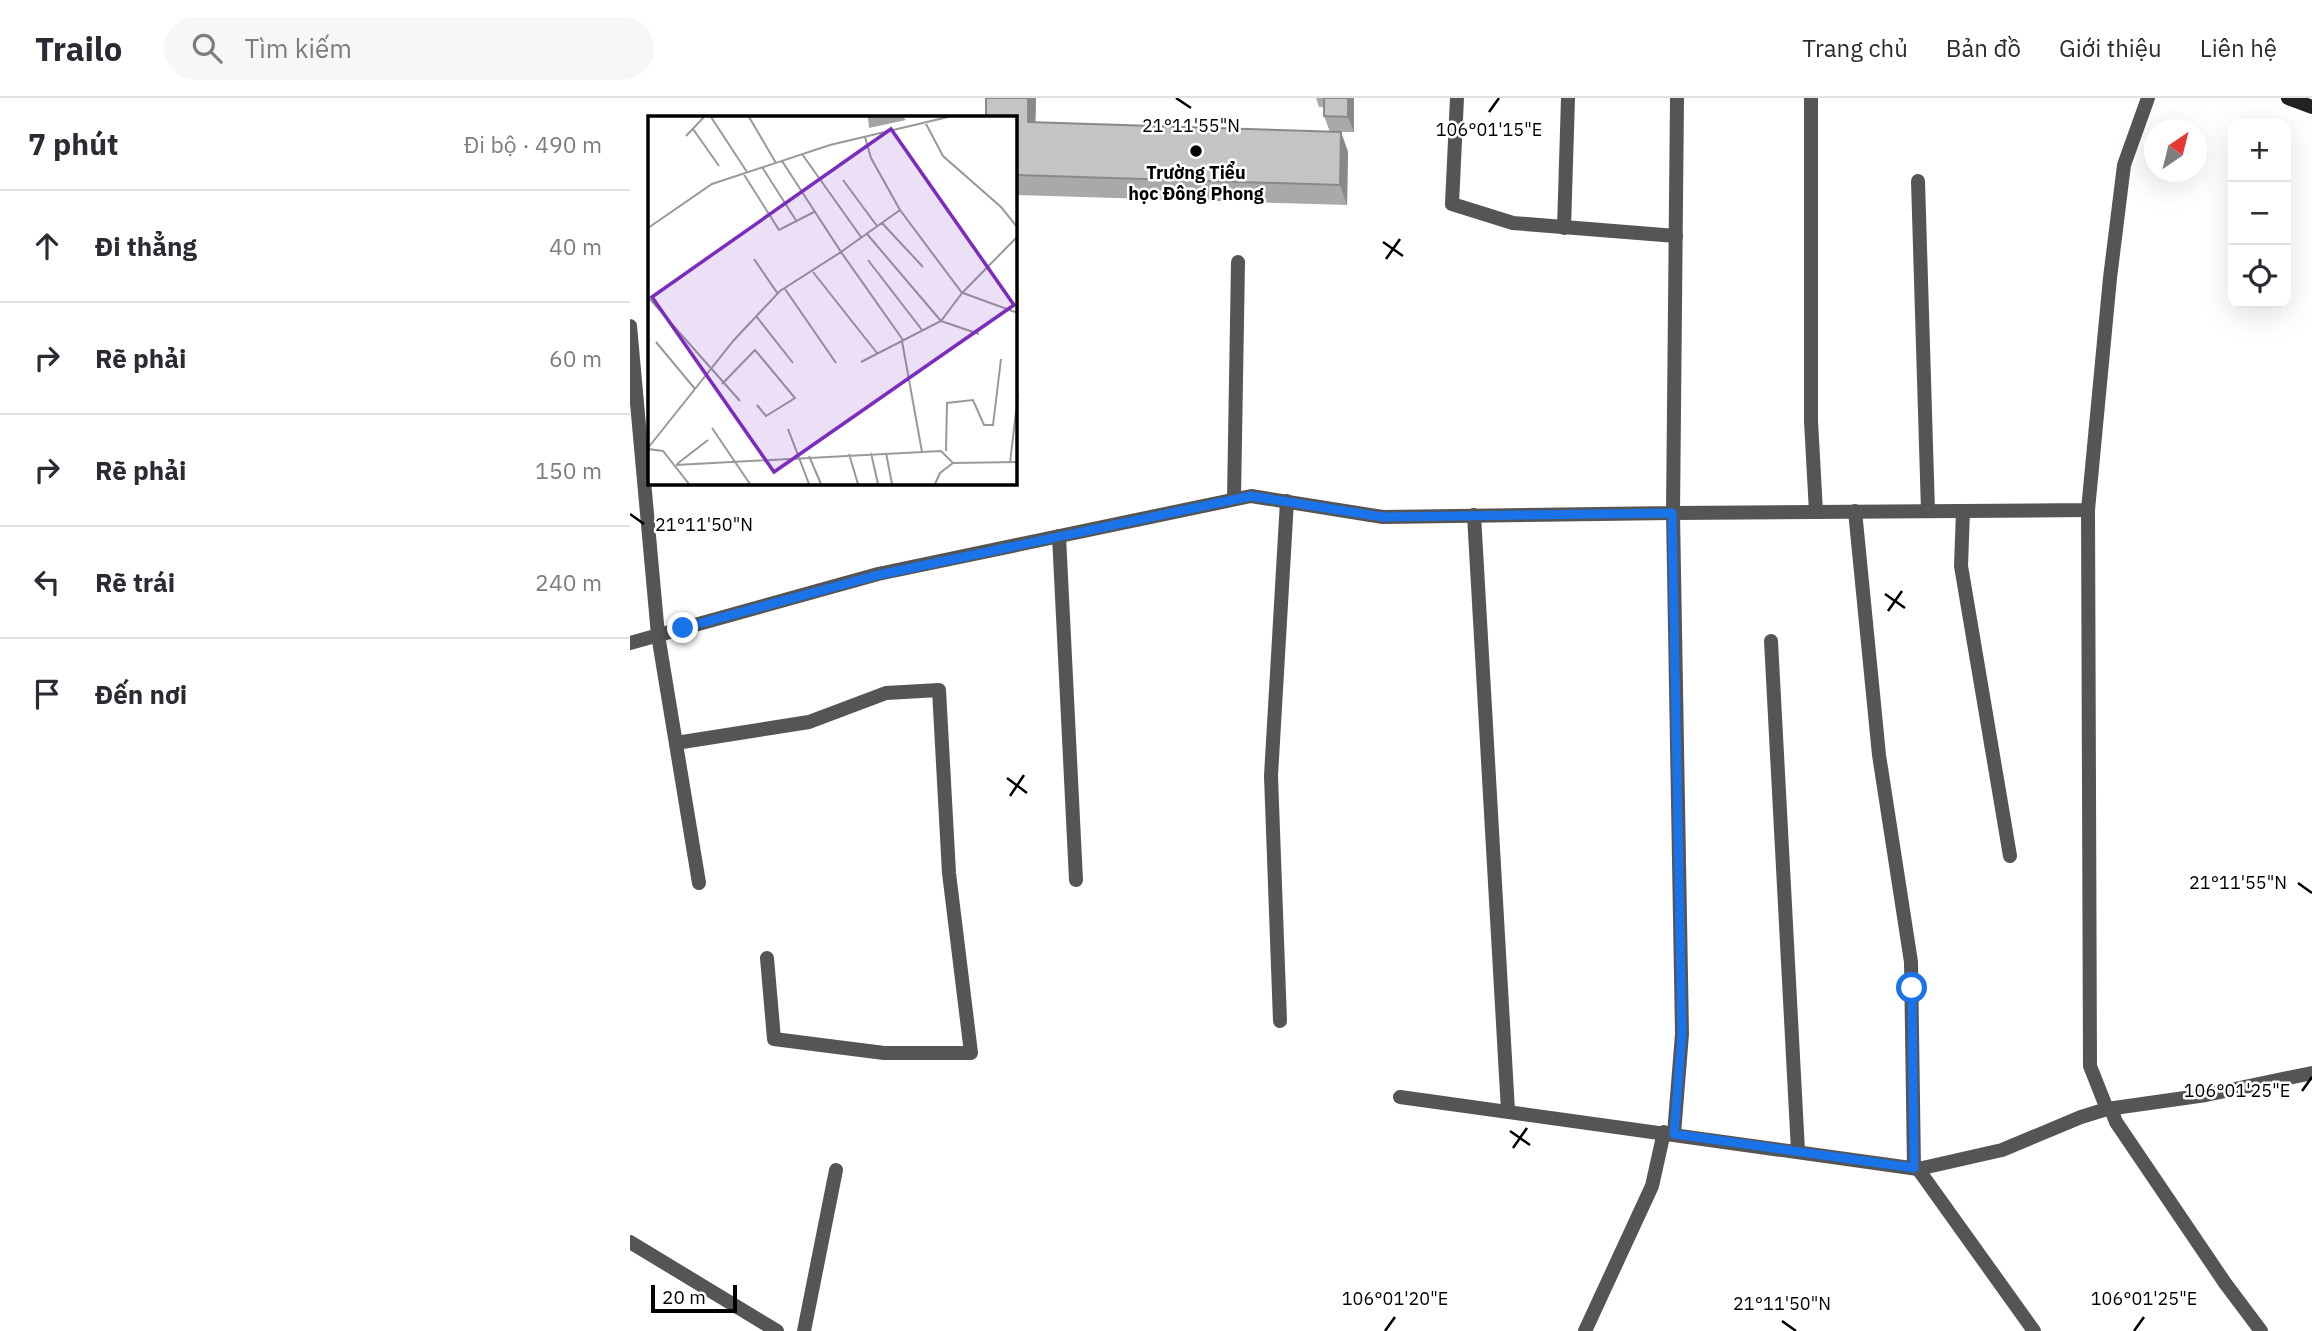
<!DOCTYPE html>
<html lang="vi">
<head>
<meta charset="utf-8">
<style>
	body { margin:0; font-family:"IBM Plex Sans",sans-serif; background:#f7f7f7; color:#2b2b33 }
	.controls { position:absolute; right:21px; top:21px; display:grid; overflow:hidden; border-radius:14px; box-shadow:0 7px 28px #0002 }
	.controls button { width:63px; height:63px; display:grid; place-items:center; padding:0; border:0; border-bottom:2px solid #e1e1e2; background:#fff; color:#2b2b33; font:35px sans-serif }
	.compass { position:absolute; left:1514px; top:21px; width:63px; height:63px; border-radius:50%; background:#fff; box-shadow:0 7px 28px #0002; rotate:35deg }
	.scale { position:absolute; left:21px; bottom:18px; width:86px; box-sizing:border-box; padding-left:7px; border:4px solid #000; border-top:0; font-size:19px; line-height:24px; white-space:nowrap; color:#000; -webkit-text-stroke:5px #fff; paint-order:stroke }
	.stop { position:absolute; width:21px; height:21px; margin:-16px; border:5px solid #1a73e8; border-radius:50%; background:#fff }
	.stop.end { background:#1a73e8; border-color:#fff; box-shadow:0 2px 7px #0008 }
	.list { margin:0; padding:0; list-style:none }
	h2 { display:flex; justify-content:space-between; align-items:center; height:91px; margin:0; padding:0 28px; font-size:30px }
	h2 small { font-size:23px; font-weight:400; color:#7c7c81 }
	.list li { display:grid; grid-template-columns:46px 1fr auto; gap:21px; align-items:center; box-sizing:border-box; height:112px; padding:0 28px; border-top:2px solid #e1e1e2 }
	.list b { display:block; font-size:26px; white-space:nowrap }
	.list em { font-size:23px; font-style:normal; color:#7c7c81 }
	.icon { flex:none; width:38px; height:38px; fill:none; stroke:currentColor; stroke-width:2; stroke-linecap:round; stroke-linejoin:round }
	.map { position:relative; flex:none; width:1682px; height:1233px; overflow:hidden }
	header { display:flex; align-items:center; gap:42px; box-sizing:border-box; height:98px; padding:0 35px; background:#fff; border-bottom:2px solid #e1e1e2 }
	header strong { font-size:33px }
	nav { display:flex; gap:38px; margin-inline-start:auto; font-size:24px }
	.search { width:490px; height:63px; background:#f7f7f7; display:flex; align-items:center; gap:18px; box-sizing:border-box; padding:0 24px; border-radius:38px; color:#7c7c81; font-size:26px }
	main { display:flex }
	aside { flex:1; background:#fff }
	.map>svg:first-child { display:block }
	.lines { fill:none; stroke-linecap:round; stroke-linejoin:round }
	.street { stroke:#555; stroke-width:14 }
	.secondary { stroke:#222; stroke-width:14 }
	.wall { fill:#a9a9a9 }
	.shaded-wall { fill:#898989 }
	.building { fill:#c4c4c4; stroke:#898989; stroke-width:2 }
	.route { stroke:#1a73e8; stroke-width:9 }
	.ticks { fill:none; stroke:#000; stroke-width:2.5 }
	.poi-dot { fill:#000; stroke:#fff; stroke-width:2.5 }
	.labels { text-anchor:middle; stroke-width:5; stroke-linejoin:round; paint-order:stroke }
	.poi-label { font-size:18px; font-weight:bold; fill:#000; stroke:#fff }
	.inset-road { fill:none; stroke:#999; stroke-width:2 }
	.view { fill:#7b2cbf; fill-opacity:0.15; stroke:#7b2cbf; stroke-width:3.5 }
	.inset-edge { fill:none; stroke:#000; stroke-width:3.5 }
	.ticks-label { font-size:18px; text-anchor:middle; fill:#000; stroke:#fff; stroke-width:5; stroke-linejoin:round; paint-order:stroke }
</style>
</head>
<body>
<header>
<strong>Trailo</strong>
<div class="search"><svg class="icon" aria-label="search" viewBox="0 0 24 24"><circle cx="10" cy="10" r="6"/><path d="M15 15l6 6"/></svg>Tìm kiếm</div>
<nav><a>Trang chủ</a><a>Bản đồ</a><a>Giới thiệu</a><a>Liên hệ</a></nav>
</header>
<main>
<aside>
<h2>7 phút<small>Đi bộ · 490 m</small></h2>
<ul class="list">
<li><svg class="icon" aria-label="ahead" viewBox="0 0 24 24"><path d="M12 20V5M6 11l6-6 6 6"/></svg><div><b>Đi thẳng</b></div><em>40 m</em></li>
<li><svg class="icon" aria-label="right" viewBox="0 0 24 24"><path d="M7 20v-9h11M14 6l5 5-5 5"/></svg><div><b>Rẽ phải</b></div><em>60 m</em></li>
<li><svg class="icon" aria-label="right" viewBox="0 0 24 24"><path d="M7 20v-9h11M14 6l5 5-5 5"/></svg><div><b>Rẽ phải</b></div><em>150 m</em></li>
<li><svg class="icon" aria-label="left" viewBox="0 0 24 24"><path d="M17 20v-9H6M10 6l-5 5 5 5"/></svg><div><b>Rẽ trái</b></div><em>240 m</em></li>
<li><svg class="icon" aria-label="arrive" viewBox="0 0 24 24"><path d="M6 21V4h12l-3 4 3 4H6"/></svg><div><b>Đến nơi</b></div></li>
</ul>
</aside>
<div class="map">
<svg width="1682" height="1233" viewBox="0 0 1682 1233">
	<rect width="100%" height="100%" fill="#fff"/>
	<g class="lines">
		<g class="street">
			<polyline points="827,0 822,106 883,125 1046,138"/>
			<polyline points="1181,0 1181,323 1186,414"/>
			<polyline points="1288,83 1298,413"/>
			<polyline points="934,130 938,0"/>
			<polyline points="0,228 28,537 69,785"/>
			<polyline points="604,401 608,164"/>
			<polyline points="1225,413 1249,657 1281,864 1284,1070"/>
			<polyline points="1333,413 1331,468 1380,758"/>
			<polyline points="844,417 878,1013"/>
			<polyline points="429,438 446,782"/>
			<polyline points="1141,543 1168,1053"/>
			<polyline points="0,545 248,476 621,398 753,419 1043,415 1047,0"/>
			<polyline points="46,645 179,624 256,595 309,592 319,775 341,955 254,955 144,941 137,860"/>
			<polyline points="650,923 641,678 657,403"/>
			<polyline points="770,999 1288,1071 1372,1052 1451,1019 1477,1011 1460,968 1458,412"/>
			<polyline points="1477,1011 1576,997 1682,975"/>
			<polyline points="1481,1011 1486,1024 1595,1185 1631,1233"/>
			<polyline points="1044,1036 1052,936 1043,415 1458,412 1480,180 1494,67 1518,0"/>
			<polyline points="1288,1071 1404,1233"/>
			<polyline points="0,1144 147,1233"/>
			<polyline points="174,1233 206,1072"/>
			<polyline points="955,1233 1022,1088 1034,1034"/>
		</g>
		<polyline class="secondary" points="1658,0 1682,9"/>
	</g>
	<g class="wall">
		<polygon points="356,0 406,0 405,25 711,34 718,54 717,107 385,97 385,19"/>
		<polygon points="686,0 724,0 724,34 700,34 694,18 694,9 689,9"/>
	</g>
	<g class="shaded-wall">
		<polygon points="398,0 406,0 405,44 398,24"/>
		<polygon points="718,0 724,0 724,34 718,19"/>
		<polygon points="711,34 718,54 717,107 710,87"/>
	</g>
	<g class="building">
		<polygon points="356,0 398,0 398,24 711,34 710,87 385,77 385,19 356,19"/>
		<polygon points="694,0 718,0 718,19 694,18"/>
	</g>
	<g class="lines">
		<polyline class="route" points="53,530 248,477 621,398 753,419 1042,415 1052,936 1044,1036 1284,1070 1282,890"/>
	</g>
	<path class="ticks" d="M546,0L561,10M859,14L869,0M753,144L773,158M756,161L770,141M0,416L14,426M1255,496L1275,510M1258,513L1272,493M377,680L397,695M380,698L394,677M1668,785L1682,795M1672,993L1682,979M880,1033L900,1047M883,1050L897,1030M1152,1223L1166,1233M755,1233L765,1219M1504,1233L1514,1219"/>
	<circle class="poi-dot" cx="566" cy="53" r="7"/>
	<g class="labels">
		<g class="poi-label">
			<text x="566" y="81">Trường Tiểu<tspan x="566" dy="21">học Đông Phong</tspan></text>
		</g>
	</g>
	<g transform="translate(18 18)">
		<rect width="369" height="369" fill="#fff"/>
		<path d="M220,1H255L258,4L221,12Z" fill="#a3a3a3"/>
		<path class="inset-road" d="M63,1L99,56M101,1L128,47M277,6L295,40L353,91L370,112M45,13L71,50M38,20L56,1M217,21L223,42L252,94L193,136L255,224M154,38L213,121M114,51L149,106M95,57L131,114L166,96M195,64L229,110M234,107L275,151M0,112L64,68L182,29L300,1M219,118L293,205M106,143L130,178M220,144L274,214M165,156L229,237M137,173L188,247M314,177L370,120M315,177L370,197M0,181L92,285M108,200L145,247M293,205L331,218M254,225L274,336M8,226L47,273M213,246L293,205L314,177L252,94M74,268L107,234L147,282L118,300L109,289M64,312L102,368M140,313L161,368M0,332L86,224L132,175L193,136L134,45M0,333L15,335L41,368M298,335L299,287L325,284L336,309H345L353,243M223,337L230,368M238,337L244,368M201,338L210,368M161,340L173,368M362,347L370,278M29,348L60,324M28,349L293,335L305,347L370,346M287,368L292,357L305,347"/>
		<path class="view" d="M243,13L366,189L126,356L4,181Z"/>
		<rect width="369" height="369" class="inset-edge"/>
	</g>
	<g class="ticks-label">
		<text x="561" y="34">21°11'55"N</text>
		<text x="859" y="38">106°01'15"E</text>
		<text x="74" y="433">21°11'50"N</text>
		<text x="1608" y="791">21°11'55"N</text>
		<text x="1607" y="999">106°01'25"E</text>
		<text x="765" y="1207">106°01'20"E</text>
		<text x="1514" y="1207">106°01'25"E</text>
		<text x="1152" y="1212">21°11'50"N</text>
	</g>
</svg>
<div class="controls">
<button>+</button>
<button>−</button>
<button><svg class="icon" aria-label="locate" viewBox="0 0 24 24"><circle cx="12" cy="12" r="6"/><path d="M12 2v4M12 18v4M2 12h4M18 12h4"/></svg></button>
</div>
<svg class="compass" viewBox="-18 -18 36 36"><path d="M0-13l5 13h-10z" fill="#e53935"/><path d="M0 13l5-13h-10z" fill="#7c7c81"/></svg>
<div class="scale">20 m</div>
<div class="stop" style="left:1282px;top:890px"></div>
<div class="stop end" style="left:53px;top:530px"></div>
</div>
</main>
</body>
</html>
